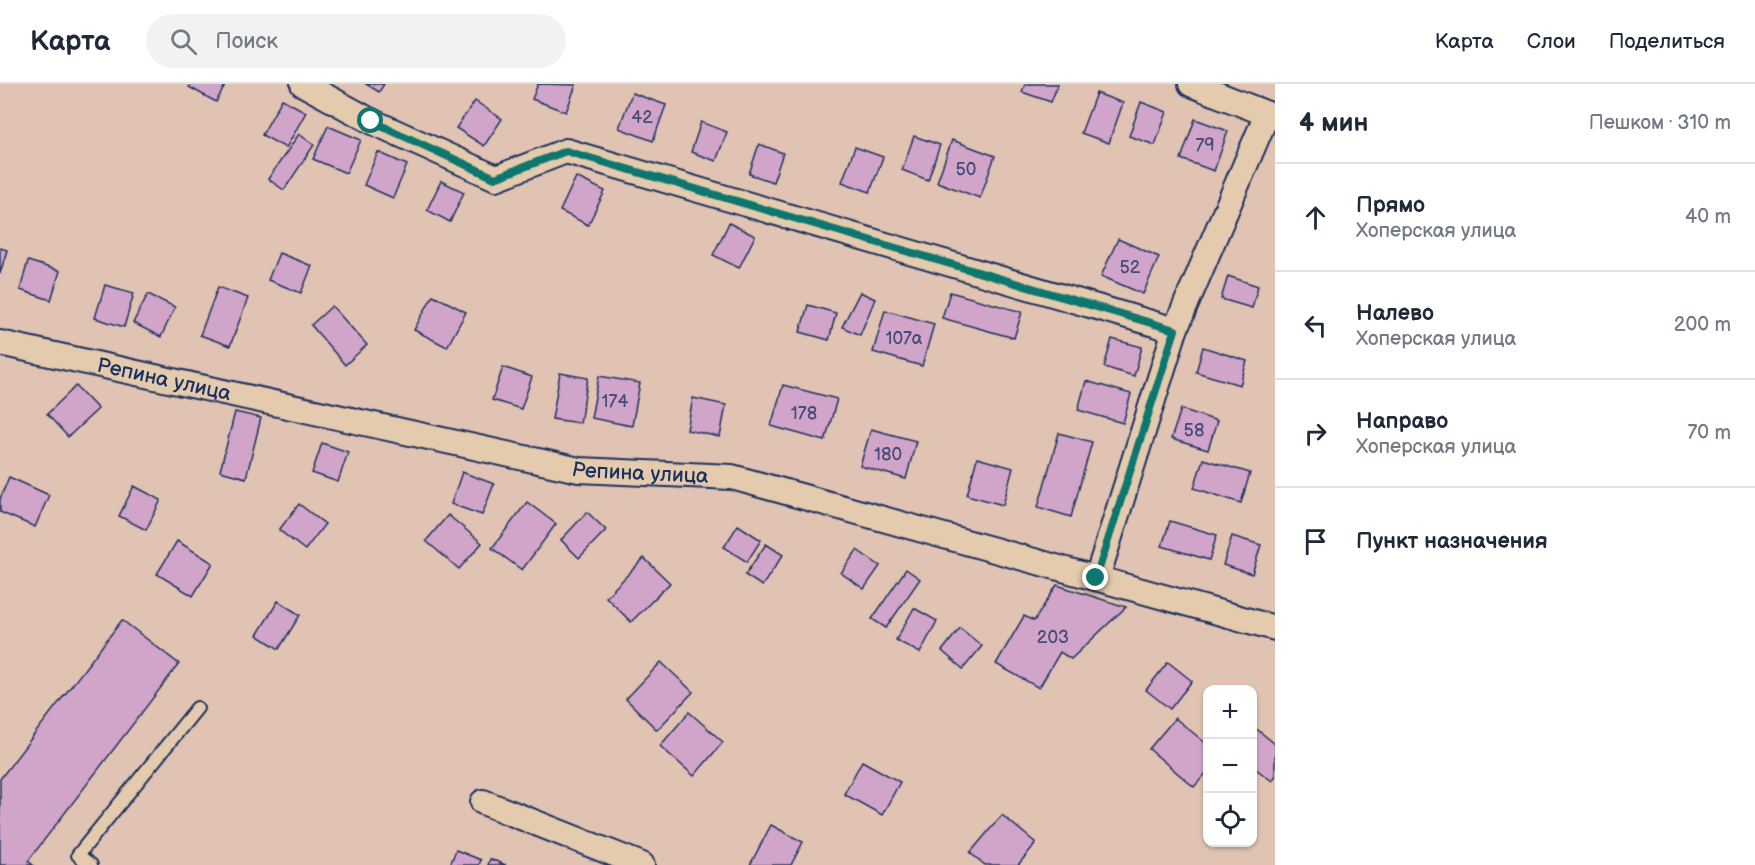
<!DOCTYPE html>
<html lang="ru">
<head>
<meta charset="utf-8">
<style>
	body { margin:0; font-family:"Balsamiq Sans",sans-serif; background:#f2f2f3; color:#1f2937 }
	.controls { position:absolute; right:18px; bottom:18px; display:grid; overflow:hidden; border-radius:12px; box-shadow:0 2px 4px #0004 }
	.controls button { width:54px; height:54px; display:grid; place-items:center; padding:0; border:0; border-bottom:2px solid #e0e1e3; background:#fff; color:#1f2937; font:30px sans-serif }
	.stop { position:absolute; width:18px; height:18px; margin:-14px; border:4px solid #0f766e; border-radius:50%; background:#fff }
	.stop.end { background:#0f766e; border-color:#fff; box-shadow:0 2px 6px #0008 }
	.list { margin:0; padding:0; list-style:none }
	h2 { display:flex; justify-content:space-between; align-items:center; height:78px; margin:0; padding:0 24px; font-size:26px }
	h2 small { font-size:20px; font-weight:400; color:#747a83 }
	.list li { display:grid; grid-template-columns:39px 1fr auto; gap:18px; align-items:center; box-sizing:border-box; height:108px; padding:0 24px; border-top:2px solid #e0e1e3 }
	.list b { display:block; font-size:22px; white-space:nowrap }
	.list p { margin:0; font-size:20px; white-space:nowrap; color:#747a83 }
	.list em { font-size:20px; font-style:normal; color:#747a83 }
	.icon { flex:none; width:33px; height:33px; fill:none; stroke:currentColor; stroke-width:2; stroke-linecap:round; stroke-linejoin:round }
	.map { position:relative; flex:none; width:1275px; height:781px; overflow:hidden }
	header { display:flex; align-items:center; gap:36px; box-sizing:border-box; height:84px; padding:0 30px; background:#fff; border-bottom:2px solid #e0e1e3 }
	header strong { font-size:28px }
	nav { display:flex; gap:33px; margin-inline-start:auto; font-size:21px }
	.search { width:420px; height:54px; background:#f2f2f3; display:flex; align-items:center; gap:15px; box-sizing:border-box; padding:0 21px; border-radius:33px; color:#747a83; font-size:22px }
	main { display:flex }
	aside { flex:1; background:#fff }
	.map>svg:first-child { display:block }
	.building { fill:#d1a5c9; stroke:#1b2f5e; stroke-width:1.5 }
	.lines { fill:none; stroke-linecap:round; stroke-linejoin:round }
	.service-casing { stroke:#1b2f5e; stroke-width:16 }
	.minor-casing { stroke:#1b2f5e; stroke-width:28 }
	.service { stroke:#e5cbad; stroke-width:12 }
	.minor { stroke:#e5cbad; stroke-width:24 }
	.route { stroke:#0f766e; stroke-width:8 }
	.labels { text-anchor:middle; stroke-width:4.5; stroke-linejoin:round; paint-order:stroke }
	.number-label { font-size:18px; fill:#484c79 }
	.street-label { font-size:21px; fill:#1b2f5e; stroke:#e5cbad }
</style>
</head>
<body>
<header>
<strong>Карта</strong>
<div class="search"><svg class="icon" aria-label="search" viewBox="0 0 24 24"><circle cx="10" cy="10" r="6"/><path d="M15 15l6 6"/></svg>Поиск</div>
<nav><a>Карта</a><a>Слои</a><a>Поделиться</a></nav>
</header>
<main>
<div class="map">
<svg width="1275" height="781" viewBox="0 0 1275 781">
	<rect width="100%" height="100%" fill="#e1c3b3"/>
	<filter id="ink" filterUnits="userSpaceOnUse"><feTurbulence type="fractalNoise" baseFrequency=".0167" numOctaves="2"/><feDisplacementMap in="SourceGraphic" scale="12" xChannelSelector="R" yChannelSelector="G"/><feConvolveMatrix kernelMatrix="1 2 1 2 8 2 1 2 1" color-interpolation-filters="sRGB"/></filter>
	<g filter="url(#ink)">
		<g class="building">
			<polygon points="191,0 226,0 216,18 189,3"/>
			<polygon points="366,0 384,0 379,8"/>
			<polygon points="538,0 576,1 566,28 532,15"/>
			<polygon points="1025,0 1058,0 1051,18 1022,8"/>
			<polygon points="632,9 666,21 653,57 619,44"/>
			<polygon points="1096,9 1123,19 1109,59 1081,49"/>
			<polygon points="282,15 306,28 286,64 262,51"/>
			<polygon points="475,17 502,35 484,62 456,44"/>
			<polygon points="1141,18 1167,28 1155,61 1129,52"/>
			<polygon points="1195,35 1228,47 1214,87 1181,75"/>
			<polygon points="701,38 727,48 716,77 691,68"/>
			<polygon points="328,42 361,56 346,89 313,75"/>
			<polygon points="299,50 314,61 284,106 268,95"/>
			<polygon points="914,52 940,61 928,96 902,86"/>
			<polygon points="952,56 995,72 980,114 937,98"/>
			<polygon points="759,60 783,69 773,98 749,90"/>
			<polygon points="855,63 883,73 870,108 842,98"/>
			<polygon points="378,68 407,81 393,114 364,101"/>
			<polygon points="576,93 605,107 588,141 560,127"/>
			<polygon points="441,97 464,108 450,138 427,126"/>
			<polygon points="729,139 755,152 739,184 713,171"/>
			<polygon points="1118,155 1159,173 1143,210 1101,192"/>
			<polygon points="0,164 7,166 0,190"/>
			<polygon points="279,169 312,182 301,209 268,196"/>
			<polygon points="28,177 60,187 51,216 20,206"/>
			<polygon points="1228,192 1258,202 1252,224 1221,215"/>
			<polygon points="105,201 134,209 124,243 95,234"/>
			<polygon points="218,203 248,214 230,262 200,251"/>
			<polygon points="860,208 875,215 860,251 842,243"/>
			<polygon points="950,208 1022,228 1014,254 942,234"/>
			<polygon points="148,210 175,223 161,253 133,239"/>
			<polygon points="433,211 466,228 447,263 414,246"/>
			<polygon points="808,221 836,229 829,256 800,248"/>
			<polygon points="332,222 367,261 345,281 311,241"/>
			<polygon points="885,226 934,240 922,282 873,268"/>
			<polygon points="1112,255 1142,263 1134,292 1104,283"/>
			<polygon points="1203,263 1247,277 1240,301 1196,288"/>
			<polygon points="503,283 532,293 521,325 492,316"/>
			<polygon points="560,289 588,294 580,339 552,335"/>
			<polygon points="599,292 640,299 632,342 591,334"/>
			<polygon points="1086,297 1131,310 1123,339 1078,326"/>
			<polygon points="783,301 837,315 825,357 771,342"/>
			<polygon points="76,302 98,325 68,353 47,330"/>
			<polygon points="693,314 726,321 720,353 687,346"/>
			<polygon points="1181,325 1217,337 1208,366 1171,355"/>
			<polygon points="235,328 261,334 246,394 220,387"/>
			<polygon points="871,345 916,357 906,395 860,382"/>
			<polygon points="1059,349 1092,358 1071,433 1038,423"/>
			<polygon points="322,359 348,368 338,398 312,389"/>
			<polygon points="977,374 1013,384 1003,421 967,411"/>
			<polygon points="1203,375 1250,389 1241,419 1194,404"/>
			<polygon points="462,388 494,400 482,431 451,420"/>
			<polygon points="9,393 49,411 35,443 0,428 0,415"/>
			<polygon points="134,402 161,416 146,446 119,432"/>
			<polygon points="527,418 556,440 522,486 492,464"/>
			<polygon points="299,420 325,440 305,466 279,446"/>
			<polygon points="587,428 606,446 579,474 561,456"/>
			<polygon points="448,431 482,459 459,485 426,457"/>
			<polygon points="1170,437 1217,451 1209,476 1162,462"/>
			<polygon points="738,441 761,456 747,478 724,463"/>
			<polygon points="1232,452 1261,461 1252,490 1223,481"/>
			<polygon points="177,457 213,479 193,512 157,490"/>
			<polygon points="766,460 783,471 762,502 745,491"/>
			<polygon points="857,466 880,482 864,505 841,489"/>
			<polygon points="644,474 670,499 631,538 606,513"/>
			<polygon points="906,485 920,495 886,544 872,535"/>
			<polygon points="1057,501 1126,523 1071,575 1060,568 1039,604 996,580 1024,532 1034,537"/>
			<polygon points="278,517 300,531 279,565 257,551"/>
			<polygon points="914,524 937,537 920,569 896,556"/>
			<polygon points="122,536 179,580 28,777 33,781 0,781 0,695"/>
			<polygon points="960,544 982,562 963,585 942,567"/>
			<polygon points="661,578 693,608 657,646 626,615"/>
			<polygon points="1168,578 1192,597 1170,625 1146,606"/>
			<polygon points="689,628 723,658 694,692 660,662"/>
			<polygon points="1175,634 1208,661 1208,687 1194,703 1149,665"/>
			<polygon points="1253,642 1275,660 1275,693 1272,697 1252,682"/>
			<polygon points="862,677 900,698 882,731 844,710"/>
			<polygon points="1002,731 1036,759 1018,781 985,781 970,769"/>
			<polygon points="771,741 803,758 791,781 750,781"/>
			<polygon points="456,766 481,776 479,781 450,781"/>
			<polygon points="490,775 506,781 488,781"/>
		</g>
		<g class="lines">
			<g class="service-casing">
				<polyline id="service" points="91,781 78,771 197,624"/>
			</g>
			<g class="minor-casing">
				<g id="minor">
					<polyline points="303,0 371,37 496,94 566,67 1175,246"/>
					<polyline points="1191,0 1275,33"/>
					<path id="s1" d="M0,259L579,386L732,393L1275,544"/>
					<polyline points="1097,494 1175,246 1267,30"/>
					<polyline points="483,718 642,781"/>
				</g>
			</g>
			<use href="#service" class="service"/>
			<use href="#minor" class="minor"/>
		</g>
	</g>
	<g class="lines" filter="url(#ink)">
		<polyline class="route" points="371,37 495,94 566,67 1175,246 1096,494"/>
	</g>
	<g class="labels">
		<g class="number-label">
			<text x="642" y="39">42</text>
			<text x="1205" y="67">79</text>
			<text x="966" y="91">50</text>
			<text x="1130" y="189">52</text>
			<text x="904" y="260">107а</text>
			<text x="615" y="323">174</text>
			<text x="804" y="335">178</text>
			<text x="1194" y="352">58</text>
			<text x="888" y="376">180</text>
			<text x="1053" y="559">203</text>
		</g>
		<g class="street-label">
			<text dy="7" stroke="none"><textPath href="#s1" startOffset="168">Репина улица</textPath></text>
			<text dy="7" stroke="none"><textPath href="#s1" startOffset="654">Репина улица</textPath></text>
		</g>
	</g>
</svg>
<div class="controls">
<button>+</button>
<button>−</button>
<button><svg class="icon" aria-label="locate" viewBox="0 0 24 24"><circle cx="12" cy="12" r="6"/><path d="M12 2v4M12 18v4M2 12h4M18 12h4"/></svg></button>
</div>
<div class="stop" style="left:371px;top:37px"></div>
<div class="stop end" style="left:1096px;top:494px"></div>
</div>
<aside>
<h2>4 мин<small>Пешком · 310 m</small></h2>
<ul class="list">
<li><svg class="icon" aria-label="ahead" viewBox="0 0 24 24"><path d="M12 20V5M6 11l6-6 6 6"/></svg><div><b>Прямо</b><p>Хоперская улица</p></div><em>40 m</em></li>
<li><svg class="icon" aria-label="left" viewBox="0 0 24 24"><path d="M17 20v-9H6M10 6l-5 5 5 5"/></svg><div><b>Налево</b><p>Хоперская улица</p></div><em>200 m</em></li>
<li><svg class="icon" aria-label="right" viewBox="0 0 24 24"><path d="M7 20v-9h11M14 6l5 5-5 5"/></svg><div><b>Направо</b><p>Хоперская улица</p></div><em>70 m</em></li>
<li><svg class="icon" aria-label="arrive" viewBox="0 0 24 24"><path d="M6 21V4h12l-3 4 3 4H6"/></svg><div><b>Пункт назначения</b></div></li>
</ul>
</aside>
</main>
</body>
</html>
